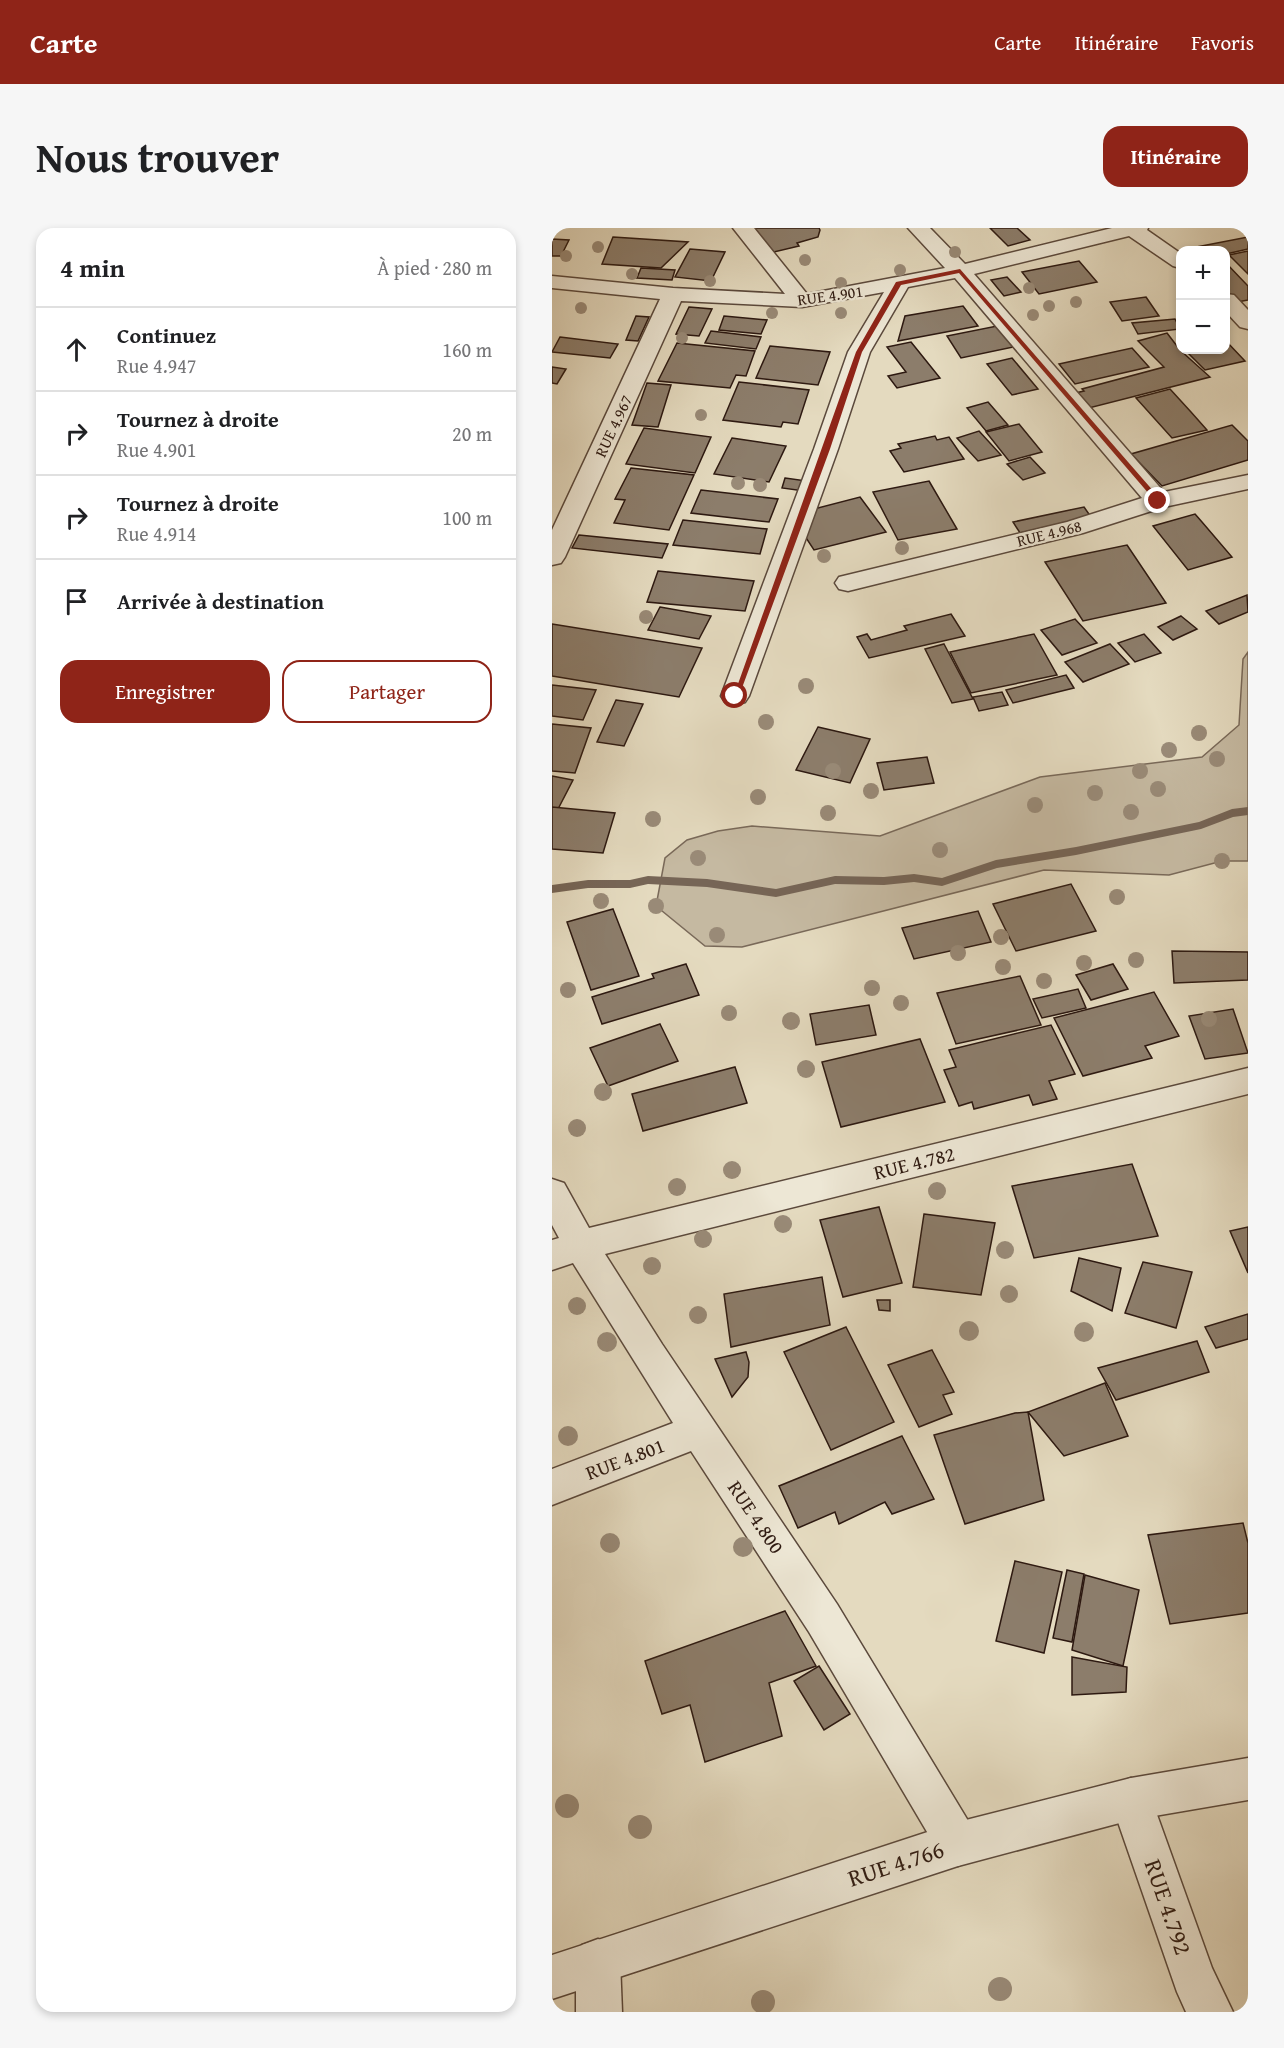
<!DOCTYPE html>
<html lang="fr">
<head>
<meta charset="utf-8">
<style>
	body { margin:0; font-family:"Gentium Book Plus",serif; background:#f6f6f6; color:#202124 }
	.controls { position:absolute; right:18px; top:18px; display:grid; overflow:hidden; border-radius:12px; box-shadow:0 3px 9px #0003 }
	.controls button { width:54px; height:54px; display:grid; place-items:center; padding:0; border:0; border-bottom:2px solid #e0e0e0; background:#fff; color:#202124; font:30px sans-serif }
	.stop { position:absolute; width:18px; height:18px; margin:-14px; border:4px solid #8f2418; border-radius:50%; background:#fff }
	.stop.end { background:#8f2418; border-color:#fff; box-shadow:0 2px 6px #0008 }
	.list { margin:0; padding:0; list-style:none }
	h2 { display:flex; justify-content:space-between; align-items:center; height:78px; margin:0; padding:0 24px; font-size:26px }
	h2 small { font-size:20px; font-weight:400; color:#757577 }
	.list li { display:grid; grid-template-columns:39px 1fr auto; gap:18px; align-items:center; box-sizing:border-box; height:84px; padding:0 24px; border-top:2px solid #e0e0e0 }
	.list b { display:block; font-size:22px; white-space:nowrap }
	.list p { margin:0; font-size:20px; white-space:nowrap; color:#757577 }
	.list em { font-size:20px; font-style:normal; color:#757577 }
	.actions { display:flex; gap:12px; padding:18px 24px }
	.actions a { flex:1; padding:14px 0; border:2px solid #8f2418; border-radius:18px; text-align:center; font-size:21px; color:#8f2418 }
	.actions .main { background:#8f2418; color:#fff }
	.icon { flex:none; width:33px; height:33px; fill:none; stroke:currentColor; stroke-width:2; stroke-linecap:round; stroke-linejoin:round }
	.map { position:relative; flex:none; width:696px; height:1784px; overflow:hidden; border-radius:18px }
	header { display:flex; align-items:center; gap:36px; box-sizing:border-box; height:84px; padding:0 30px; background:#8f2418; color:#fff }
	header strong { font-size:28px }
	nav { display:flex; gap:33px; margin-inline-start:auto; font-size:21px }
	.intro { display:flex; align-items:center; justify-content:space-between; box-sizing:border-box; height:144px; padding:0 36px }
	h1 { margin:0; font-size:42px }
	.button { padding:15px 27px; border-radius:18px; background:#8f2418; color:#fff; font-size:21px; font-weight:700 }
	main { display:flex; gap:36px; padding:0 36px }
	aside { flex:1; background:#fff; border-radius:18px; box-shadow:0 3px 9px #0003 }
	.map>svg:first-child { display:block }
	.green { fill:#c5b9a1; stroke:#796959; stroke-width:1.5 }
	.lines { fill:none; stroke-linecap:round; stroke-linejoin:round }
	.stream { fill:#766556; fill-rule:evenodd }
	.building { fill:#8c7d6b; stroke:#2d1911; stroke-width:1.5 }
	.minor-casing { stroke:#5b493c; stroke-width:3 }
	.tertiary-casing { stroke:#5b493c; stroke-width:3 }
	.minor { fill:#ede7d5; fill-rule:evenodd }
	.tertiary { fill:#ede7d5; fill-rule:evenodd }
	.tree { fill:#998a77 }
	.route { fill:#8f2418 }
	.labels { text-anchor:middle; stroke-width:4.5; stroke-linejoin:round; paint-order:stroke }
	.far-street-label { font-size:16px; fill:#2d1911; stroke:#ede7d5 }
	.street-label { font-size:20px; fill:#2d1911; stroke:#ede7d5 }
	.near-street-label { font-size:24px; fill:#2d1911; stroke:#ede7d5 }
</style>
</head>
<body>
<header>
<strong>Carte</strong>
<nav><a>Carte</a><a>Itinéraire</a><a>Favoris</a></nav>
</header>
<div class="intro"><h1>Nous trouver</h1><a class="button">Itinéraire</a></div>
<main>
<aside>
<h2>4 min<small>À pied · 280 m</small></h2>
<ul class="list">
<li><svg class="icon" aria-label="ahead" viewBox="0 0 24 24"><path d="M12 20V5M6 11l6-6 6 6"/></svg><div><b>Continuez</b><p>Rue 4.947</p></div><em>160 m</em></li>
<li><svg class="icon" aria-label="right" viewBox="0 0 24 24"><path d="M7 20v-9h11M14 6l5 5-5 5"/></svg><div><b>Tournez à droite</b><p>Rue 4.901</p></div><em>20 m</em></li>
<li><svg class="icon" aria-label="right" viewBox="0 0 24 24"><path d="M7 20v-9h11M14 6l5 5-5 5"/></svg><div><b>Tournez à droite</b><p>Rue 4.914</p></div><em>100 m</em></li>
<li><svg class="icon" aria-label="arrive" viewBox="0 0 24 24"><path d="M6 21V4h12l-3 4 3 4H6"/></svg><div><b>Arrivée à destination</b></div></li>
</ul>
<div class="actions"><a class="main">Enregistrer</a><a>Partager</a></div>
</aside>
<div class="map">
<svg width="696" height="1784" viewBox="0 0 696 1784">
	<rect width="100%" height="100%" fill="#e4dabf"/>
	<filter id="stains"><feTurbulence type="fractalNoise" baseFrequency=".00333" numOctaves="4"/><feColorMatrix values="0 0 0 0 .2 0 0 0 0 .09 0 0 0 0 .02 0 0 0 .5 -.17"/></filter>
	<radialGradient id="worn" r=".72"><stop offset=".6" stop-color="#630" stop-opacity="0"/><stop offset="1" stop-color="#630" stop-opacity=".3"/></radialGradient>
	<polygon class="green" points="696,424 696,633 670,633 617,647 492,642 190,719 153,718 104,678 113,630 135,612 166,603 200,598 328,608 488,549 650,529 687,497 691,431"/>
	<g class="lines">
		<polygon class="stream" points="696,579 696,587 681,589 649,601 524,627 445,640 390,658 362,654 332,657 283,656 224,669 155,659 96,656 78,660 36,660 0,665 0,657 36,652 78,652 96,648 155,651 224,661 283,648 332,649 362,646 390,650 444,632 524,619 647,594 680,581"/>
	</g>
	<g class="building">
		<polygon points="195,0 267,0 268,2 266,9 245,15 247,18 222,24 220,22 213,24"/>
		<polygon points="438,0 465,0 478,12 456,18"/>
		<polygon points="61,9 136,14 109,40 50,36"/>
		<polygon points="696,9 696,21 674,26 674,22 634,21"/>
		<polygon points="0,11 17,12 9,28 0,28"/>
		<polygon points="138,21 173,24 159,53 123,49"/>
		<polygon points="696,23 696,46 677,27"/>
		<polygon points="527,33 545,54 487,66 470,44"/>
		<polygon points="674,35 696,58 696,72 680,75 674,69"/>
		<polygon points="89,40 123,42 120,52 85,50"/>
		<polygon points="455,49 469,64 452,68 439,52"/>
		<polygon points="594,69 607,88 570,93 558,74"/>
		<polygon points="411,78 426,98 346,113 353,88"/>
		<polygon points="137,79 160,81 147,108 124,106"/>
		<polygon points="84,88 97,89 86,113 74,112"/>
		<polygon points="172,88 215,92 209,106 167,102"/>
		<polygon points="623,91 628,101 586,106 580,95"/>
		<polygon points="450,97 466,118 409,130 395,108"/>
		<polygon points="159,103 209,109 204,121 153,115"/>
		<polygon points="615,105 628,122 658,149 533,181 519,166 532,163 530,161 612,139 586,113"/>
		<polygon points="8,109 66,116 58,130 0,124"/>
		<polygon points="674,113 693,133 653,142 633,122 674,122"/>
		<polygon points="359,114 388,150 345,160 336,148 354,144 335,119"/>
		<polygon points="125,115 203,123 194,148 184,147 178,160 106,153"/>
		<polygon points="218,118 278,124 266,157 204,150"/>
		<polygon points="580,120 597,139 523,156 507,136"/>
		<polygon points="460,130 486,161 460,167 435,136"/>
		<polygon points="0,139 14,141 5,156 0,155"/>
		<polygon points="187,154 257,162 246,196 231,194 229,199 171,192"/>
		<polygon points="95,155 119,157 106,199 80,197"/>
		<polygon points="618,161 639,184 655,202 620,210 584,170"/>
		<polygon points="436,174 456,197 434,203 415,180"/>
		<polygon points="467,196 490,224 457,233 434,204"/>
		<polygon points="680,197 696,213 696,232 610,258 579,226"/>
		<polygon points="92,200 159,209 143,245 74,236"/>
		<polygon points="427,203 449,227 426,233 405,210"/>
		<polygon points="383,208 385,212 397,209 412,231 352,244 338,223 349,220 346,216"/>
		<polygon points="180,210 234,218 217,254 162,246"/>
		<polygon points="478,229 493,245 471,252 455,236"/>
		<polygon points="79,240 142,247 117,302 62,295 73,272 63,271"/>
		<polygon points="233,250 255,253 252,263 230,260"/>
		<polygon points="377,253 405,301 346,312 321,264"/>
		<polygon points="149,262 226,271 217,294 139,285"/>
		<polygon points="308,269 334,304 262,322 239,287"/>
		<polygon points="532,279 539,289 468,305 461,294"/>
		<polygon points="643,286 650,294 680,329 636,342 601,298"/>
		<polygon points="131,292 215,301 208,326 121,317"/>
		<polygon points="27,307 116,316 110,330 20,320"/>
		<polygon points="575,317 614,375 531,393 493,334"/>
		<polygon points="106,343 202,353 193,383 95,374"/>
		<polygon points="695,367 696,384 667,396 654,383"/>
		<polygon points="108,379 159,388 147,411 96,402"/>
		<polygon points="399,386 413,408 317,430 305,409 315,406 319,412 355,402 352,398"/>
		<polygon points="629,388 645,401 621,412 606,399"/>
		<polygon points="523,391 545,415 510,427 489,402"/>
		<polygon points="0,396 150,420 127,469 0,448"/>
		<polygon points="482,406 505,447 419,465 398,424"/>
		<polygon points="592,406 609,425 583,434 566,415"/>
		<polygon points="392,416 421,471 400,475 373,421"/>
		<polygon points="558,416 577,436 531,454 513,434"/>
		<polygon points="514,447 522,460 461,475 454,462"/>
		<polygon points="0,457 44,462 31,492 0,488"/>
		<polygon points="450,464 456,477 427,483 421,469"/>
		<polygon points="64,472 91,476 72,518 45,514"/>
		<polygon points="0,496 39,500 23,545 0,543"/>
		<polygon points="266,499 318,511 298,555 244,542"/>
		<polygon points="375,529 382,555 332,562 325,535"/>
		<polygon points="0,548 21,552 5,583 0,582"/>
		<polygon points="0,579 63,585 51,625 0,621"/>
		<polygon points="519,656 544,703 464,723 441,676"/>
		<polygon points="61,681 87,748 39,762 15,694"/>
		<polygon points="426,683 439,714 362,731 350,700"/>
		<polygon points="620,723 696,724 696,752 622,755"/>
		<polygon points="134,736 147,767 50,796 40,769 102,750 100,746"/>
		<polygon points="561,736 576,761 539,772 524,747"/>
		<polygon points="468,748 489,797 404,816 385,765"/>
		<polygon points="526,761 534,780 490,790 481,771"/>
		<polygon points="602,764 627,808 593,818 600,830 531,848 502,790"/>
		<polygon points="317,777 324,807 264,817 258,786"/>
		<polygon points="681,781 696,825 653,831 637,788"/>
		<polygon points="108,796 126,833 56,858 38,820"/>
		<polygon points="499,797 523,846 497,853 505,871 481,877 477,867 422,881 420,874 407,878 392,842 404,839 397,822"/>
		<polygon points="368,811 393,874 289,899 270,834"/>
		<polygon points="183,839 195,875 91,903 80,866"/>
		<polygon points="580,936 606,1008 482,1030 460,958"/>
		<polygon points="327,979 350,1055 291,1069 268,992"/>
		<polygon points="372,986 443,995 429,1067 361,1059"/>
		<polygon points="696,999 696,1045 678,1003"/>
		<polygon points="527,1030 569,1040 560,1083 519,1063"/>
		<polygon points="591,1034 640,1044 624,1100 573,1085"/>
		<polygon points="270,1049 278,1097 179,1119 172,1066"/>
		<polygon points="325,1072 338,1072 338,1083 327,1082"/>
		<polygon points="696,1086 696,1111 664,1120 653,1099"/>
		<polygon points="294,1099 342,1194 279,1222 232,1124"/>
		<polygon points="645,1113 657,1144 564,1172 546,1140"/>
		<polygon points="380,1122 402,1164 391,1167 400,1186 367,1199 336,1137"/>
		<polygon points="194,1124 197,1134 196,1149 180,1169 163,1131"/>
		<polygon points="553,1155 576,1208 512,1228 476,1184"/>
		<polygon points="476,1184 492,1272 413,1296 382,1207 463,1185"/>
		<polygon points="350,1208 382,1271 340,1286 333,1274 287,1296 283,1284 246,1300 227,1258"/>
		<polygon points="691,1295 696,1315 696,1385 618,1396 596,1307"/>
		<polygon points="463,1333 510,1344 492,1425 444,1413"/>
		<polygon points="515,1342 532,1346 520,1414 501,1410"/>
		<polygon points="533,1347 587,1362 571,1438 520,1422"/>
		<polygon points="233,1383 264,1438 217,1455 230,1508 153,1534 138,1477 110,1486 93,1433"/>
		<polygon points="520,1429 575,1439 574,1464 520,1467"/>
		<polygon points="267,1438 298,1486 272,1502 242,1453"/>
	</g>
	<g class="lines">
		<g class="minor-casing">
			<g id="minor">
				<polygon points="181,0 202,0 255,66 393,40 356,0 378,0 413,36 560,0 596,0 595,2 628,25 628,40 621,38 577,8 422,46 612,264 696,247 696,261 612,279 531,305 296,363 287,361 283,355 287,349 515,294 590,270 403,50 356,59 318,124 286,221 197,468 193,474 183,477 173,474 169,468 262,221 296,124 332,64 250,79 129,73 13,329 9,335 0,337 0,302 108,71 0,60 0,48 121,60 233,66"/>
				<polygon points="674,66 682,67 696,82 696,101 688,99 674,84"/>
				<polygon points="696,840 696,866 53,1026 110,1116 285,1376 421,1601 428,1616 421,1631 406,1638 391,1631 257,1404 139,1223 0,1277 0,1241 121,1195 21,1035 0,1042 0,1012 7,1010 0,997 0,951 12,955 37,1000"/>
				<polygon points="579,1550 594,1556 660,1740 681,1784 634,1784 625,1764 558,1571 564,1556"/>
				<polygon points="46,1711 62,1717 68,1733 70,1784 24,1784 24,1733 30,1717"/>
			</g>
		</g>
		<g class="tertiary-casing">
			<polygon id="tertiary" points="696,1530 696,1572 579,1592 406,1638 0,1771 0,1727 406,1594 579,1550"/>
		</g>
		<use href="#minor" class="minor"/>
		<use href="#tertiary" class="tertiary"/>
	</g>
	<g class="tree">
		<circle cx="46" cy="19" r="6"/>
		<circle cx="403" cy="24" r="6"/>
		<circle cx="14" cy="28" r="6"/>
		<circle cx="253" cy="32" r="6"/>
		<circle cx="348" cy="42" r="6"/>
		<circle cx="80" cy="46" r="6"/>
		<circle cx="158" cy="53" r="6"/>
		<circle cx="289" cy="55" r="6"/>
		<circle cx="477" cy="60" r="6"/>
		<circle cx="524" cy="74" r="6"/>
		<circle cx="497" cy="78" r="6"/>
		<circle cx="29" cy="80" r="6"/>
		<circle cx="220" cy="85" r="6"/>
		<circle cx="289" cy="85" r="6"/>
		<circle cx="481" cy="87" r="6"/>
		<circle cx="130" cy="110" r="6"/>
		<circle cx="149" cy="187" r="6"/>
		<circle cx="186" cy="255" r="7"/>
		<circle cx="208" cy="257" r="7"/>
		<circle cx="350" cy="320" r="7"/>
		<circle cx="272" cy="328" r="7"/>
		<circle cx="94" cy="389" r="7"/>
		<circle cx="254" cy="458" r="8"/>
		<circle cx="214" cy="494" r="8"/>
		<circle cx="647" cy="505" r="8"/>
		<circle cx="617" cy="522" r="8"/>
		<circle cx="665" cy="531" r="8"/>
		<circle cx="281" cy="543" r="8"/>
		<circle cx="588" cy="543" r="8"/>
		<circle cx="606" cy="561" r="8"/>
		<circle cx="319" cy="563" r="8"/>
		<circle cx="543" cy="565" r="8"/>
		<circle cx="206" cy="569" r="8"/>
		<circle cx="483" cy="577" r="8"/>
		<circle cx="579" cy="584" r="8"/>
		<circle cx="276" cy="585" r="8"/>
		<circle cx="101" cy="591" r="8"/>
		<circle cx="388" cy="622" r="8"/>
		<circle cx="146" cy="630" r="8"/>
		<circle cx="670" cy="633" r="8"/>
		<circle cx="565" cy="669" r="8"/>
		<circle cx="49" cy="673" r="8"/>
		<circle cx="104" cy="678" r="8"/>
		<circle cx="165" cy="707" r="8"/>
		<circle cx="449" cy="709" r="8"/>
		<circle cx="406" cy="725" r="8"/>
		<circle cx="584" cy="732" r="8"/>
		<circle cx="532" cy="735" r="8"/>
		<circle cx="451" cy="739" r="8"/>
		<circle cx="492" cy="753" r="8"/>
		<circle cx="320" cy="760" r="8"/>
		<circle cx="16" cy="762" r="8"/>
		<circle cx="349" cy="775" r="8"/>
		<circle cx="177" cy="785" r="8"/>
		<circle cx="657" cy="791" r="8"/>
		<circle cx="239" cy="793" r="9"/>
		<circle cx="254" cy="841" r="9"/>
		<circle cx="51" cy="864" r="9"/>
		<circle cx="25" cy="900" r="9"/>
		<circle cx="180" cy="942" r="9"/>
		<circle cx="125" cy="959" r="9"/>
		<circle cx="385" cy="963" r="9"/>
		<circle cx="231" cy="996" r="9"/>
		<circle cx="151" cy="1011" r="9"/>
		<circle cx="453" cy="1022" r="9"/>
		<circle cx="100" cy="1038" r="9"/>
		<circle cx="457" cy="1066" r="9"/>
		<circle cx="25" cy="1078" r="9"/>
		<circle cx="146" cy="1087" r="9"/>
		<circle cx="417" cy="1103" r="10"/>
		<circle cx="532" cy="1104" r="10"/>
		<circle cx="55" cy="1114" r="10"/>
		<circle cx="16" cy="1208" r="10"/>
		<circle cx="58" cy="1315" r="10"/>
		<circle cx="191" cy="1319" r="10"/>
		<circle cx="15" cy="1578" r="12"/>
		<circle cx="88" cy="1599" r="12"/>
		<circle cx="448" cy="1761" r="12"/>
		<circle cx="211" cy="1774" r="12"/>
	</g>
	<polygon class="route" points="408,41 610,273 604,274 407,45 349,57 310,124 278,221 187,468 181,470 304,124 344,54"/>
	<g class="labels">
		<g class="far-street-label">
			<text transform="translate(278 67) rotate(-8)" y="6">RUE 4.901</text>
			<text transform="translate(61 198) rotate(-65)" y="6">RUE 4.967</text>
			<text transform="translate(497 305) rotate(-14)" y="6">RUE 4.968</text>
		</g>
		<g class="street-label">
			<text transform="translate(362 935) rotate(-14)" y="7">RUE 4.782</text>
			<text transform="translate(73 1231) rotate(-21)" y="7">RUE 4.801</text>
			<text transform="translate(204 1289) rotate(56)" y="7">RUE 4.800</text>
		</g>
		<g class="near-street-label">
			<text transform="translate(344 1636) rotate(-18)" y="8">RUE 4.766</text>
			<text transform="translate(616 1679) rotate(71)" y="8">RUE 4.792</text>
		</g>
	</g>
	<rect width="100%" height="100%" filter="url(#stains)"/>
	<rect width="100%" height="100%" fill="url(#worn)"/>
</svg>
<div class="controls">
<button>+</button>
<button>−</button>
</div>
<div class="stop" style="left:183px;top:468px"></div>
<div class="stop end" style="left:606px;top:273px"></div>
</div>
</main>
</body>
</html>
